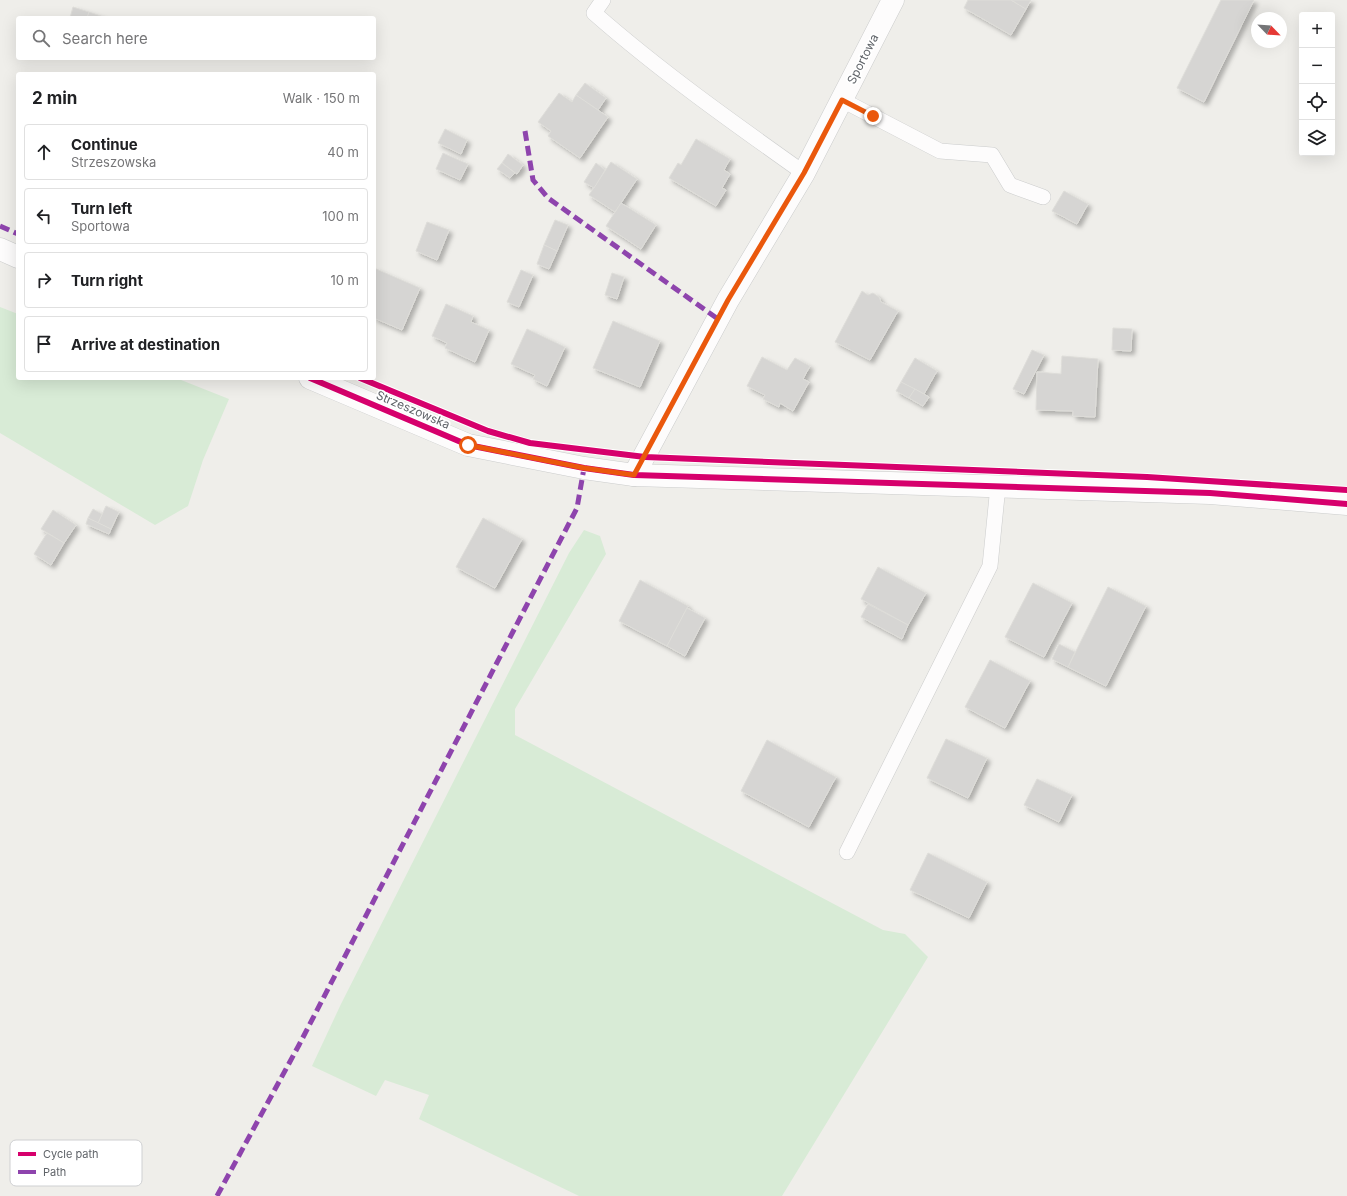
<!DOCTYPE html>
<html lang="en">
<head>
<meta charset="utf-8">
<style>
	body { margin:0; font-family:Inter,sans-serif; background:#f2f2f2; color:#202124 }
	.controls { position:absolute; right:12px; top:12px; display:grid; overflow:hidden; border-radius:4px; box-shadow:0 4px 16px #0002 }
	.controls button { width:36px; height:36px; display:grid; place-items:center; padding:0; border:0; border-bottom:1px solid #e0e0e0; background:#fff; color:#202124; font:20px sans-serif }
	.compass { position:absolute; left:1251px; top:12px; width:36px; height:36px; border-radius:50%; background:#fff; box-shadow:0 4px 16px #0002; rotate:115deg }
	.stop { position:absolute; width:12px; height:12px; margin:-9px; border:3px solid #ea580c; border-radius:50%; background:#fff }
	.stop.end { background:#ea580c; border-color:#fff; box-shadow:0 1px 4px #0008 }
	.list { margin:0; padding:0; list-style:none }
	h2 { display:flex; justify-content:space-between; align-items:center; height:52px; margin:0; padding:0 16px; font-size:17px }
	h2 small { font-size:13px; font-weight:400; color:#757577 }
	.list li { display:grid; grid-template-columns:26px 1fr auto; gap:12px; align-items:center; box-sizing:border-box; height:56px; margin:0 8px 8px; padding:0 8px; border:1px solid #e0e0e0; border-radius:4px }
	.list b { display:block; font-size:15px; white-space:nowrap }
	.list p { margin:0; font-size:13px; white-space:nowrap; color:#757577 }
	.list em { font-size:13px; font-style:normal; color:#757577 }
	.icon { flex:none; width:22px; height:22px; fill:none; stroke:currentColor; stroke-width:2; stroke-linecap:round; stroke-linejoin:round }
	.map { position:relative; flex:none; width:1347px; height:1196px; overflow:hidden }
	.search { position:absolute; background:#fff; box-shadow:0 4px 16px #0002; left:16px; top:16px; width:360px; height:44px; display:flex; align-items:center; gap:10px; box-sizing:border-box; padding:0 14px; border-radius:4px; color:#757577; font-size:15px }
	.panel { position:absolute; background:#fff; box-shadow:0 4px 16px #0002; left:16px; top:72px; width:360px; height:308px; border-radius:4px }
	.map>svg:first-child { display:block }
	.green { fill:#d8ebd6 }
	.building { fill:#d6d5d3; stroke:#deddd9; filter:url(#shadow) }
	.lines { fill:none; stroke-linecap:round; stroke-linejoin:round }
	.service-casing { stroke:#cbcccc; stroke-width:16 }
	.minor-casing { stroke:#cbcccc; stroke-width:23 }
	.tertiary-casing { stroke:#cbcccc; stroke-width:23 }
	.service { stroke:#fdfcfc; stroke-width:15 }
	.minor { stroke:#fdfcfc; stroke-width:22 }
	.tertiary { stroke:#fdfcfc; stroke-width:22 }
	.quiet { stroke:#8e44ad; stroke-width:5; stroke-dasharray:10 5; stroke-linecap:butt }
	.cycleway-casing { stroke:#fff; stroke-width:8 }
	.cycleway { stroke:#d6006c; stroke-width:6 }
	.route { stroke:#ea580c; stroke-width:5 }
	.labels { text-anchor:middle; stroke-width:3.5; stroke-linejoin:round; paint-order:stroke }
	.street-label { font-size:12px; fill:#5f6368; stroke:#fff }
	.key { fill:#fff; stroke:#cfd0d2; stroke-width:1 }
	.key-label { font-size:11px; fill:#5f6368 }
</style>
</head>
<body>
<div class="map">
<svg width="1347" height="1196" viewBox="0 0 1347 1196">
	<defs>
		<filter id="shadow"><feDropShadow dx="3.5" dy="3.5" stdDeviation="2" flood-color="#0004"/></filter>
	</defs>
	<rect width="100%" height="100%" fill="#efeeea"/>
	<g class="green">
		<polygon points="0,307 18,314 18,378 176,378 229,399 203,460 188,506 155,525 0,433"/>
		<polygon points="584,530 600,536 606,554 515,709 515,735 883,930 905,934 928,957 782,1196 579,1196 419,1119 429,1095 385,1080 376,1096 312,1066 341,1004 569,553"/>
	</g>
	<g class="building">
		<polygon points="968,0 1011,0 1026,9 1011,35 964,8"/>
		<polygon points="1011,0 1031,0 1026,9"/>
		<polygon points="1221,0 1254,0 1204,102 1177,88"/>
		<polygon points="73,7 89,12 87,18 70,18"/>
		<polygon points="89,12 107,18 87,18"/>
		<polygon points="585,83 606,98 598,110 576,95"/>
		<polygon points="559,93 572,102 576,95 608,117 580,158 548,136 551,131 538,122"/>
		<polygon points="445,129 467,140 461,154 438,143"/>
		<polygon points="696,139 730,159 724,170 730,174 722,188 726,190 716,206 669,178 678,163 681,165"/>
		<polygon points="443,153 468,164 460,180 436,169"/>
		<polygon points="508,154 523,165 517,174 502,163"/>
		<polygon points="611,162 637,179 615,212 589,195"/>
		<polygon points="502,163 515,173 510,178 497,169"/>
		<polygon points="596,163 605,170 594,188 584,182"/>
		<polygon points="1064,191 1088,204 1077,224 1052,211"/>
		<polygon points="621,203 656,225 641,249 606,226"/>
		<polygon points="555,220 568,225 557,251 544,245"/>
		<polygon points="427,222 449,230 437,260 416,251"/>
		<polygon points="544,245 557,251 549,269 537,264"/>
		<polygon points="374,268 420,288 402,330 374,318"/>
		<polygon points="521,270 533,275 519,307 507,302"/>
		<polygon points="612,273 624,277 617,299 605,295"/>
		<polygon points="862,291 868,295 873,293 879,297 881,302 898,311 870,360 835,342"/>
		<polygon points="446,304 473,316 471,322 489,330 475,362 445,348 447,343 432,336"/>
		<polygon points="613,321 660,341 640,387 593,368"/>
		<polygon points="1113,328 1132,329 1131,351 1112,350"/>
		<polygon points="527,329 565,347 547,386 533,379 535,375 511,364"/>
		<polygon points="1032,350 1044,355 1024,394 1013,389"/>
		<polygon points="1062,356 1098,359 1095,417 1073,416 1073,411 1036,410 1037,372 1061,374"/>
		<polygon points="762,357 787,370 795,358 810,366 803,379 809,382 793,411 780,403 779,407 763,399 765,395 747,386"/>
		<polygon points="915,358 937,371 924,394 901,382"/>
		<polygon points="901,382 915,389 909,398 896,391"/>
		<polygon points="915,389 929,397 923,406 909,398"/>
		<polygon points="106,506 119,512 111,529 98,523"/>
		<polygon points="93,509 102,514 98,523 88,518"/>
		<polygon points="53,510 76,525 64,543 41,529"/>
		<polygon points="88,518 111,529 109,534 86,524"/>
		<polygon points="483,518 522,539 495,588 456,567"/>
		<polygon points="47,533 64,543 51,565 34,554"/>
		<polygon points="878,567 926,593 908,625 861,599"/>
		<polygon points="640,580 688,606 667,646 619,621"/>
		<polygon points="1033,583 1072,603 1044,657 1005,637"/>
		<polygon points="1108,587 1146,606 1106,686 1068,667"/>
		<polygon points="868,604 908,625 902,639 861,617"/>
		<polygon points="687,608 705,618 685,656 667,646"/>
		<polygon points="1059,644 1075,652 1068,667 1052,659"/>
		<polygon points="990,660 1030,681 1005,728 965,707"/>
		<polygon points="946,739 987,758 968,798 927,778"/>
		<polygon points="767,740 836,777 809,827 741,791"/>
		<polygon points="1037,779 1072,795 1059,822 1024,805"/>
		<polygon points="928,853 987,882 969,918 910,890"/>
	</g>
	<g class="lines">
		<g class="service-casing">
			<g id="service">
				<path d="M603,0L594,13C660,71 732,122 804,173"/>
				<polyline points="842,100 940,151 992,155 1010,185 1043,197"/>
				<polyline points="847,852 990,566 998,486"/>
			</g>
		</g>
		<g class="minor-casing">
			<polyline id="minor" points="634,475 728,300 804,173 893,0"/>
		</g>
		<g class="tertiary-casing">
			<g id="tertiary">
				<polyline points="0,249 18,257"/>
				<polyline points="310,378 468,445 584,468 634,475 1210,493 1347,504"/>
			</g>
		</g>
		<use href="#service" class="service"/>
		<use href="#minor" class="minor"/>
		<use href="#tertiary" class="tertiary"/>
		<g class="quiet">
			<polyline points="525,131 533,180 548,198 718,319"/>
			<polyline points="0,226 18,234"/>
			<polyline points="217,1196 299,1045 577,508 584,468"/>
		</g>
		<g class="cycleway-casing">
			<g id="cycleway">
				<polyline points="310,378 468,445 584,468 634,475 1210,493 1347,504"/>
				<polyline points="360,378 488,431 530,443 645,457 1147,477 1347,490"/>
			</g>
		</g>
		<use href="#cycleway" class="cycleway"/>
	</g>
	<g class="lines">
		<polyline class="route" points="468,445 584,468 634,475 728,300 804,173 842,100 873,116"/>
	</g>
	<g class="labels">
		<g class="street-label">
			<text transform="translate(863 59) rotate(-63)" y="4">Sportowa</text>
			<text transform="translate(413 410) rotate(23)" y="4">Strzeszowska</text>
		</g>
	</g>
	<rect x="10" y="1140" width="132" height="46" rx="6" class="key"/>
	<rect x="18" y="1152" width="18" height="4" fill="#d6006c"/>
	<rect x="18" y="1170" width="18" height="4" fill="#8e44ad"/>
	<g class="key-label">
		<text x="43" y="1158">Cycle path</text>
		<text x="43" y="1176">Path</text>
	</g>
</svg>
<div class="controls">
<button>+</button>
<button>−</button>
<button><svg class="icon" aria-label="locate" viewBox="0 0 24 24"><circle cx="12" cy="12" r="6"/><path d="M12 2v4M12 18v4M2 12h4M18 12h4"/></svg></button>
<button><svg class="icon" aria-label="layers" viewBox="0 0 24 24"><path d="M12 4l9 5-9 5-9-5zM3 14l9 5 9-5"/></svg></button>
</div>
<svg class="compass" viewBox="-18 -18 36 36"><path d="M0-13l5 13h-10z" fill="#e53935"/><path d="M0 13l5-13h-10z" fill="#757577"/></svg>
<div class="stop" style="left:468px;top:445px"></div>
<div class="stop end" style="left:873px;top:116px"></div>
<div class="search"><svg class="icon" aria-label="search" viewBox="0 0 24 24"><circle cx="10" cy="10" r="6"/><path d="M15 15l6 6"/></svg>Search here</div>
<section class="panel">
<h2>2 min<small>Walk · 150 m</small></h2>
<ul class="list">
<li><svg class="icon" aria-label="ahead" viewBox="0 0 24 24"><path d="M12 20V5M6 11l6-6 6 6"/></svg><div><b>Continue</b><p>Strzeszowska</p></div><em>40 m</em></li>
<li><svg class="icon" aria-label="left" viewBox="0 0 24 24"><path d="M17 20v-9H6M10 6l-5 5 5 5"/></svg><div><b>Turn left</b><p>Sportowa</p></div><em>100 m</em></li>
<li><svg class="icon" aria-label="right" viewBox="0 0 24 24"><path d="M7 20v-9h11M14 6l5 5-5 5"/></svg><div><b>Turn right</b></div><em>10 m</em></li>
<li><svg class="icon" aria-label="arrive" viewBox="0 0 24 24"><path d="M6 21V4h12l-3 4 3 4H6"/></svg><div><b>Arrive at destination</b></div></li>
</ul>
</section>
</div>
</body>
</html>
